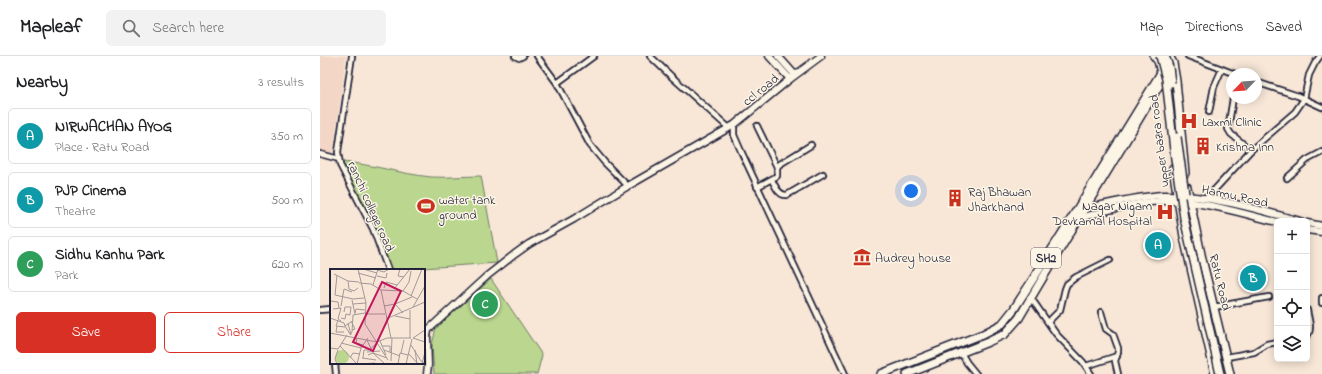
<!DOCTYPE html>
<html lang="en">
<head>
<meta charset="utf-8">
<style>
	body { margin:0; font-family:"Indie Flower",sans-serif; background:#f2f2f2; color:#202124 }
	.controls { position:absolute; right:12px; bottom:12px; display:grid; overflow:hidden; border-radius:6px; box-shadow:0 2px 10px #0003 }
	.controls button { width:36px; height:36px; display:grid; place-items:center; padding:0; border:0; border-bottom:1px solid #e0e0e0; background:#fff; color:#202124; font:20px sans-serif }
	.compass { position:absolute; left:906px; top:12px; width:36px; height:36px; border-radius:50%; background:#fff; box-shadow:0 2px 10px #0003; rotate:245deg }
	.you { position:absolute; left:591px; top:135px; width:14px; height:14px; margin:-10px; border:3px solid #fff; border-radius:50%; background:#1a73e8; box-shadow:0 0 0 6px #1a73e833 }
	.badge { display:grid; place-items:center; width:26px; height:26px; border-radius:50%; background:#d93025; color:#fff; font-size:13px; font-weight:700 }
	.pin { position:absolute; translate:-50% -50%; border:2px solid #fff; box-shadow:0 1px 4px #0006 }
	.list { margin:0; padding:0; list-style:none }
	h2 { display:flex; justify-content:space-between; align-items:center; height:52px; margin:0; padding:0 16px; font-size:17px }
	h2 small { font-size:13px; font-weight:400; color:#757577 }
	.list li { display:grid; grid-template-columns:26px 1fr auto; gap:12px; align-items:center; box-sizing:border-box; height:56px; margin:0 8px 8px; padding:0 8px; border:1px solid #e0e0e0; border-radius:6px }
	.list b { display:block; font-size:15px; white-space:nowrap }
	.list p { margin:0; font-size:13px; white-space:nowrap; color:#757577 }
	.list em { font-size:13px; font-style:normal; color:#757577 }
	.actions { display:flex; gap:8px; padding:12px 16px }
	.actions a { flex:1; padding:9px 0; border:1px solid #d93025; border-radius:6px; text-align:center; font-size:14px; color:#d93025 }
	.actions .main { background:#d93025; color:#fff }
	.icon { flex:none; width:22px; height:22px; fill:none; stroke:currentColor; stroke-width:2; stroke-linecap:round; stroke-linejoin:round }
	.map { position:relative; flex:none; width:1002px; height:318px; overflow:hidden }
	header { display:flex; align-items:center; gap:24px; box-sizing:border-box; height:56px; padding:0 20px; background:#fff; border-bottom:1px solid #e0e0e0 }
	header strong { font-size:19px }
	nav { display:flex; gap:22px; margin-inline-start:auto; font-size:14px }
	.search { width:280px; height:36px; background:#f2f2f2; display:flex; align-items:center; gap:10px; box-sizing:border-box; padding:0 14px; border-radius:6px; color:#757577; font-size:15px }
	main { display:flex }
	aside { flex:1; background:#fff }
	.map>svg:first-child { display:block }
	.built { fill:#f3d6c6 }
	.green { fill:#bbd78f; stroke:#6e7c65 }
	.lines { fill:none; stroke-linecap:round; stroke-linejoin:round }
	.street-casing { stroke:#22223b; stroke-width:8 }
	.secondary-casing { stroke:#22223b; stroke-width:9 }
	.primary-casing { stroke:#22223b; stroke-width:10 }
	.street { stroke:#fcf5e5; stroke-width:4.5 }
	.secondary { stroke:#fcf5e5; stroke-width:6 }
	.primary { stroke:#fcf5e5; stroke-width:7 }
	.primary-bridge-casing { stroke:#22223b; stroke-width:10; stroke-linecap:butt }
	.primary-bridge { stroke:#fcf5e5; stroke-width:7 }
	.labels { text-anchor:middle; stroke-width:3; stroke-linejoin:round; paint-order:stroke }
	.shield { fill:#fcf5e5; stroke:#63616e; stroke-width:1 }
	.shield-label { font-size:12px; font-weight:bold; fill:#22223b }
	.street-label { font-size:13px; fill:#22223b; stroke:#fcf5e5 }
	.poi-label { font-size:13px; fill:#22223b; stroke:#fcf5e5; text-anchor:start }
	.inset-road { fill:none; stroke:#a29899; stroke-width:1 }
	.view { fill:#c2185b; fill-opacity:0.15; stroke:#c2185b; stroke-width:2 }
	.inset-edge { fill:none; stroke:#22223b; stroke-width:2 }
</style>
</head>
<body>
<header>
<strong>Mapleaf</strong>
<div class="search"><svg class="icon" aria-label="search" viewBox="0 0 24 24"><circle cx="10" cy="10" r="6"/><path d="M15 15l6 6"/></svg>Search here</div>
<nav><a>Map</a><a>Directions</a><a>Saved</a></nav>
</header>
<main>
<aside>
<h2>Nearby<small>3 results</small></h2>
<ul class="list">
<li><span class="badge" style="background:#0f9aa8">A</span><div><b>NIRWACHAN AYOG</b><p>Place · Ratu Road</p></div><em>350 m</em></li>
<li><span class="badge" style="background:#0f9aa8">B</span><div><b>PJP Cinema</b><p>Theatre</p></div><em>500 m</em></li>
<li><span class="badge" style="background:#2e9e5b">C</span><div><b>Sidhu Kanhu Park</b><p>Park</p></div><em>620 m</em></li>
</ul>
<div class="actions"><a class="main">Save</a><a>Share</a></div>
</aside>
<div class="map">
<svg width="1002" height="318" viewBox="0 0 1002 318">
	<rect width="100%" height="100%" fill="#f8e7d7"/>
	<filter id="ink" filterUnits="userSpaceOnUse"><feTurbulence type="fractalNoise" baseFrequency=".025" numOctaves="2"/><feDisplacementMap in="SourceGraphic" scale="8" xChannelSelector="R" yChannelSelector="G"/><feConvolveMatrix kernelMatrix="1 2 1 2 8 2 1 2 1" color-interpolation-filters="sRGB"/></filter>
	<g filter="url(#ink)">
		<polygon class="built" points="0,0 26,0 12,104 0,101"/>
		<g class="green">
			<path d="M22,106C52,108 81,118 111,121C127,122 145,120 161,120L177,207L72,214L52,165Z"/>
			<polygon points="171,223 222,299 217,318 114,318 112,289 116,272"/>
		</g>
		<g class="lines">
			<g class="street-casing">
				<g id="street">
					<polyline points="32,0 18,96 20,109 53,173 68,214"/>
					<polyline points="195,0 199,2 203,0"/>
					<polyline points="217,0 237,27 270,89 285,107 308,130"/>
					<polyline points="330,0 352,21 409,72"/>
					<polyline points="868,0 915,18"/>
					<polyline points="936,26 978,40 1002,51"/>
					<polyline points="237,27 274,0"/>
					<polyline points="913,42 908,73 911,78 931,94"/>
					<polyline points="889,56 894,31 902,13"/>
					<polyline points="414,69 414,79 421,95 525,318"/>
					<polyline points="437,70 457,111"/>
					<polyline points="0,98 19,103"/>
					<polyline points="967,122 987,104 1002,96"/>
					<path d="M452,124C455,130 459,140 467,139L503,118"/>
					<polyline points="437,131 457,120 457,111 460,108 491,89"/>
					<polyline points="886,143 931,94 975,56 984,43 989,19 995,7 1000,0"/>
					<polyline points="711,242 736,278 763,306 771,318"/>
					<polyline points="1002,242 1002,247"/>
					<polyline points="894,251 949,241"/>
					<polyline points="0,254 11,253"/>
					<path d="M987,254C988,262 993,273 987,280"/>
					<polyline points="781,256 786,273 793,278 798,292 798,296 795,305 798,318"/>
					<polyline points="728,266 740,254 745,233 747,228 756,221 790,204"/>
					<polyline points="641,297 647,307 656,318"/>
					<polyline points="907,301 934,296 947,288 957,286"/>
					<polyline points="15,308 16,318"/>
					<polyline points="766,310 797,300"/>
				</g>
			</g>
			<g class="secondary-casing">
				<g id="secondary">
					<polyline points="449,0 470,23"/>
					<polyline points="458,0 475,19"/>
					<path d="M761,153C788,148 815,141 842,139C886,138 938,153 980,165"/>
					<path d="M757,163C787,154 827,143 859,145C892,148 925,158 957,166"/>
					<polyline points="987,167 1002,170"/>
					<polyline points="987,174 1002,176"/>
					<polyline points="107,318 108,309 107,281 108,274 167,220 195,198 209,188 254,163 308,130 414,69 470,23 501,0"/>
				</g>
			</g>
			<g class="primary-casing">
				<g id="primary">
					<polyline points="834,0 838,5 841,16"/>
					<polyline points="849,0 853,7 856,25 865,117"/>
					<polyline points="853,112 864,181 895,318"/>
					<polyline points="867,131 882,203 910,318"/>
					<polyline points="561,318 663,278 682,268 694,253 750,165 850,2"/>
					<path d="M587,318L668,286L685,278L699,262C747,180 798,99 847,16"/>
				</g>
			</g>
			<use href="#street" class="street"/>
			<use href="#secondary" class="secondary"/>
			<use href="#primary" class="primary"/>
			<g class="primary-bridge-casing">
				<g id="primary-bridge">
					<polyline points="840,0 846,23 855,103 864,162 900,318"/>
					<polyline points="845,0 849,11 851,27"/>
					<polyline points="857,81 865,138"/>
				</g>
			</g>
			<use href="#primary-bridge" class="primary-bridge"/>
		</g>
	</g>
	<defs>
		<g id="hospital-bare" transform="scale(1.38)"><path d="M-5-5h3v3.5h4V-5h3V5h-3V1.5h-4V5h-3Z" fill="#c8321e" stroke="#fcf5e5" stroke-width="2.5" paint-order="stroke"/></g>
		<g id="building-bare" transform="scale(1.38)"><path d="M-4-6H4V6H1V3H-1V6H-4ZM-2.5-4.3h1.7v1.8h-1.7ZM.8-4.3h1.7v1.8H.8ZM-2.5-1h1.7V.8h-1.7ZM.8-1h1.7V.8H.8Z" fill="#c8321e" stroke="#fcf5e5" stroke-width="2.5" paint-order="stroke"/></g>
		<g id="stadium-bare" transform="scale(1.38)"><path d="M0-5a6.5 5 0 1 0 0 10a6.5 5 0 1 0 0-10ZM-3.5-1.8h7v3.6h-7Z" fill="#c8321e" stroke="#fcf5e5" stroke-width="2.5" paint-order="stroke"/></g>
		<g id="museum-bare" transform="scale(1.38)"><path d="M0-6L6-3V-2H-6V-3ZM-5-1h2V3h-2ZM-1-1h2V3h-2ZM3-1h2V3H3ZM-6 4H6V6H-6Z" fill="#c8321e" stroke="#fcf5e5" stroke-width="2.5" paint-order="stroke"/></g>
	</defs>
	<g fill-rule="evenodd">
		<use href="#hospital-bare" x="869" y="65"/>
		<use href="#building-bare" x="883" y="90"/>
		<use href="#building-bare" x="635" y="142"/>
		<use href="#stadium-bare" x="106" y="150"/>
		<use href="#hospital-bare" x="845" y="156"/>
		<use href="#museum-bare" x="542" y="201"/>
	</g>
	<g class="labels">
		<rect class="shield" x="711" y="192" width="30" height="20" rx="3"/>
		<g class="shield-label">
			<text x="726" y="206">SH2</text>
		</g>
		<g class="street-label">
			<text transform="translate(440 33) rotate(-39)" y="5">ccl road</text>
			<text transform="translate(838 85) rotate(-97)" y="5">upper bazra road</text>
			<text transform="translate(915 139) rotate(12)" y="5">Harmu Road</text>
			<text transform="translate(52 150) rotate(66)" y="5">ranchi college road</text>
			<text transform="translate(901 226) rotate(76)" y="5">Ratu Road</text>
		</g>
		<g class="poi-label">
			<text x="882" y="70">Laxmi Clinic</text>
			<text x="896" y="95">Krishna Inn</text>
			<text x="648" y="140">Raj Bhawan<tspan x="648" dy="15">Jharkhand</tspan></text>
			<text x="119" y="148">water tank<tspan x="119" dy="15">ground</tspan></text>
			<text x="832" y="154" text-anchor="end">Nagar Nigam<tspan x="832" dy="15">Devkamal Hospital</tspan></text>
			<text x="555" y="206">Audrey house</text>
		</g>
	</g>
	<g transform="translate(10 213)">
		<rect width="95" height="95" fill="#f8e7d7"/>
		<path d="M5 88a7 7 0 1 1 14 0a7 7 0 1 1-14 0Z" fill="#bbd78f"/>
		<path class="inset-road" d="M28,0L36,34L35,55L58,91M33,0L47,4M70,0L68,7L74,8M47,1L54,3L59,0M28,4L46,9M4,5L18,12L29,13M7,6L5,26L23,30L34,29M47,7L56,9L57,4M18,12L19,20L24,22L28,19M29,14L41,15L51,21L73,22L87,30M43,16L48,0M54,19L56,13L67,16M64,20L80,0M51,21L61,69M73,22L79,13L81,2M81,27L92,0M22,31L25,45M1,32L8,33L9,39M23,35L36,34M65,35L82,28M11,37L14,20L22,23M54,37L65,35L73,44M83,38L95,17M3,40L11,39L8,50L11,52M80,41V69M14,43L15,38H21L20,46M25,44L26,40L35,41M36,45H55M65,47L80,50M0,49L14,54L15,57M11,49L15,50L16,45L20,46M56,50L95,33M8,51L6,57L15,58M21,52L25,60L22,61M18,54L21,66M7,57L6,63H14M0,64L47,73L57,69H81M20,65L15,57L21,53M20,66L22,63L23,46L35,44M27,69L26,74L33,76M83,69L95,61M83,69L95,73M37,71L43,84L57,89M50,72L56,86M11,74L31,79M81,76L91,92L95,94M10,77L27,95M52,77H60V83M0,79L8,80L17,66M54,81L70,87M85,81L87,95M37,83L50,82M71,84L74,71M79,85L88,95M38,86L43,84L55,95M20,89L23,84L30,85M32,89L46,91M33,89L34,81H39L47,74M61,92L62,69M7,95L5,90L8,81M27,95L31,79L38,69M30,95L45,94M68,95L70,84L78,86M76,95L82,70M92,95L95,83"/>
		<path class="view" d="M52,13L71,22L43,82L23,73Z"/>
		<rect width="95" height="95" class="inset-edge"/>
	</g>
</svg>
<div class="controls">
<button>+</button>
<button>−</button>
<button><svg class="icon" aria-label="locate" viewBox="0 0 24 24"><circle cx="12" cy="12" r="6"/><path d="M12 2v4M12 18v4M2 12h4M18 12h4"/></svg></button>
<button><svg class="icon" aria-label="layers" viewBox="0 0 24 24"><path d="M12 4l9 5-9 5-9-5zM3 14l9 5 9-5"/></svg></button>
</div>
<svg class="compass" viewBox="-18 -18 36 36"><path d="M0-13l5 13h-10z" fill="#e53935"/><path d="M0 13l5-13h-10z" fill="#757577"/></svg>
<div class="you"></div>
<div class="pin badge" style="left:838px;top:189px;background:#0f9aa8">A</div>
<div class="pin badge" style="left:933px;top:222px;background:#0f9aa8">B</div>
<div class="pin badge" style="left:165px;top:248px;background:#2e9e5b">C</div>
</div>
</main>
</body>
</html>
